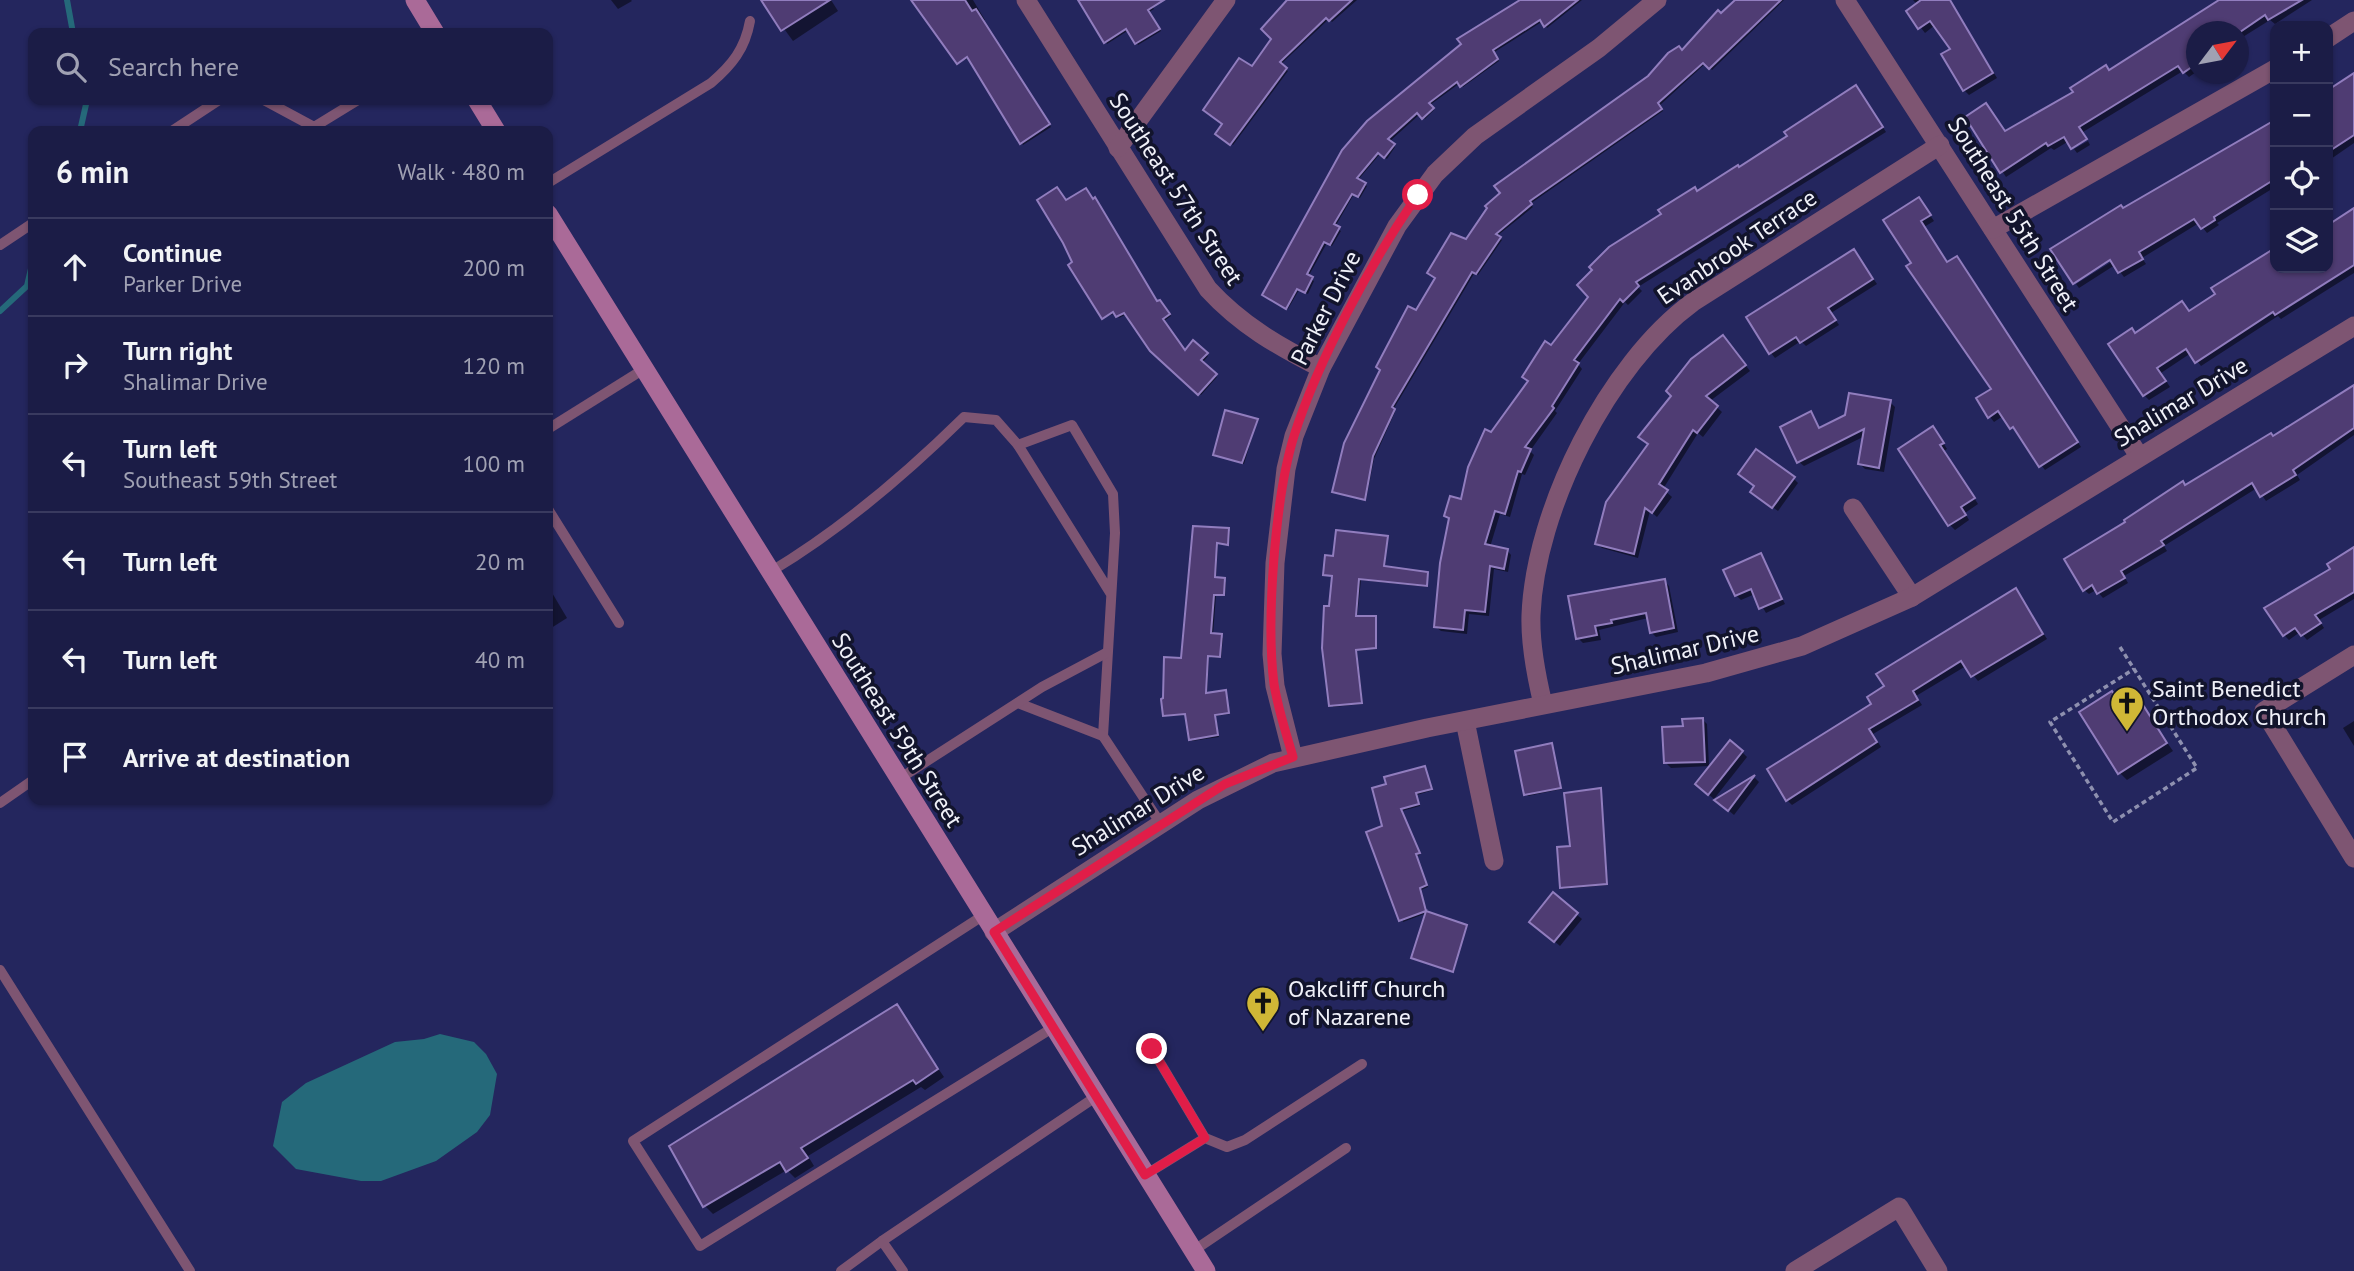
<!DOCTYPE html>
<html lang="en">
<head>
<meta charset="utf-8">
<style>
	body { margin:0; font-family:"PT Sans",sans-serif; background:#24254d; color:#f1f3f6 }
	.controls { position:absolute; right:21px; top:21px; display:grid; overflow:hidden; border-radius:14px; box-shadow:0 2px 5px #0004 }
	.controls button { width:63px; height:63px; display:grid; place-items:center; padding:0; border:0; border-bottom:2px solid #393a5f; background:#1b1c46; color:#f1f3f6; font:35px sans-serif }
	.compass { position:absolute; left:2186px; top:21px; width:63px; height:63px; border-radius:50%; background:#1b1c46; box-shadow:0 2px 5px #0004; rotate:58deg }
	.stop { position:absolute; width:21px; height:21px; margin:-16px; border:5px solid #e11d48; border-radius:50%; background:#fff }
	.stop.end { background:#e11d48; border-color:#fff; box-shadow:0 2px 7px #0008 }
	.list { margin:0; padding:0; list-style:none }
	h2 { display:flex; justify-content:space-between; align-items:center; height:91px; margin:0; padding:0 28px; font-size:30px }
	h2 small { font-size:23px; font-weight:400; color:#a0a1b3 }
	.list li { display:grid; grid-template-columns:46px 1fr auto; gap:21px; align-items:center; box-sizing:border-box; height:98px; padding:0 28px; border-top:2px solid #393a5f }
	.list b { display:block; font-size:26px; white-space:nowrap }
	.list p { margin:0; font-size:23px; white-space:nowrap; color:#a0a1b3 }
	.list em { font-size:23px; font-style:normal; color:#a0a1b3 }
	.icon { flex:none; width:38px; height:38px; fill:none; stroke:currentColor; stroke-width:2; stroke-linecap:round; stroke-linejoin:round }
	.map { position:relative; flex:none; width:2354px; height:1271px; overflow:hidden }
	.search { position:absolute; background:#1b1c46; box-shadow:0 2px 5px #0004; left:28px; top:28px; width:525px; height:77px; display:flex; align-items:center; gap:18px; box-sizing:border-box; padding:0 24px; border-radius:14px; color:#a0a1b3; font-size:26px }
	.panel { position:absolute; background:#1b1c46; box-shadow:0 2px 5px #0004; left:28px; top:126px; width:525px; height:679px; border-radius:14px }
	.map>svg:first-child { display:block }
	.water { fill:#25697a }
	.shadow { fill:#0007 }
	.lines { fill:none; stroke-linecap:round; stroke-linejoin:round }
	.stream { stroke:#25697a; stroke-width:6 }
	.building { fill:#4f3c73; stroke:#917dbe; stroke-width:2 }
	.path { stroke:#8e90af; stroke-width:3.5; stroke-dasharray:5 3.5; stroke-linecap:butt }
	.service { stroke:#7e5572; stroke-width:10 }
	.minor { stroke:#7e5572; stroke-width:19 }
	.secondary { stroke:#aa6a98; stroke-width:19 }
	.route { stroke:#e11d48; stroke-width:9 }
	.labels { text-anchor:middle; stroke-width:7; stroke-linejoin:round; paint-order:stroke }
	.street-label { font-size:24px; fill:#f0f1f9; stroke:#12142c }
	.poi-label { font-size:24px; fill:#f0f1f9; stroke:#12142c; text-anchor:start }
</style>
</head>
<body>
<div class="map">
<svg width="2354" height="1271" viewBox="0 0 2354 1271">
	<rect width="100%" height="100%" fill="#24265e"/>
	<polygon class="water" points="440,1034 474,1042 486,1054 497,1074 490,1115 477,1132 436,1161 381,1181 361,1181 296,1169 273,1146 282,1102 306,1083 395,1042 424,1039"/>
	<g class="shadow">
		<polygon points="611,0 631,0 632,1 618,9"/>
		<polygon points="763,0 831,0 838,11 793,41"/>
		<polygon points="914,0 973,0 985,20 982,21 1051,127 1023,145 970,58 958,62"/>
		<polygon points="1080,0 1148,0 1154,9 1149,12 1161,31 1138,45 1129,30 1107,44"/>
		<polygon points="1289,0 1357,0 1332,22 1329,19 1280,65 1288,71 1233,145 1219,136 1252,69 1273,39"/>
		<polygon points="1523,0 1582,0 1547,28 1543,21 1493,53 1499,61 1463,87 1460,83 1430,105 1434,110 1425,119 1420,114 1389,142 1395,147 1387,159 1380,154 1358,180 1367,186 1360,198 1354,194 1335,227 1341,231 1332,246 1327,243 1308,277 1314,281 1308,294 1299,290 1288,309 1266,296 1344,151"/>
		<polygon points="1737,0 1784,0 1712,70 1706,63 1659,106 1663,111 1530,204 1533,207 1497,236 1502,240 1478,275 1475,272 1393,410 1395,412 1374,459 1366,500 1336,493 1334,491 1417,312 1467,241"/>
		<polygon points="1913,0 1950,0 1997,78 1969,95 1964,90 1952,49 1935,25 1925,33 1908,11 1918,5"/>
		<polygon points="2222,0 2312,0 2275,24 2270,20 2238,40 2238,32 2196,32 2196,72 2189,77 2183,71 2083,132 2086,138 2072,147 2069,141 2054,150 2051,148 2006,177 1967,117 1986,105 2006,133 2110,72"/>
		<polygon points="2354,75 2354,143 2328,161 2328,91"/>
		<polygon points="1856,87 1886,132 1638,287 1642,291 1628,305 1625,302 1578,364 1582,369 1555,411 1557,413 1530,451 1534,455 1525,475 1522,474 1510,517 1500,514 1490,547 1507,550 1511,555 1508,572 1494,569 1489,616 1469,614 1467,634 1441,631 1436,627 1450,520 1446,516 1462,501 1491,434 1552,348 1698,192 1790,137"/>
		<polygon points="2275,123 2275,187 2217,223 2219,225 2207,233 2199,223 2142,258 2146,264 2124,277 2115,265 2079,288 2076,284 2119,257 2123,210 2202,162 2205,164"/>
		<polygon points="2088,141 2090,145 2077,153 2074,149"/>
		<polygon points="1919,199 1934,221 1924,227 1948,264 1957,258 1962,263 2081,447 2045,470 2003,416 1994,422 1990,417 1993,389 1914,264"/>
		<polygon points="1066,202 1157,303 1159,302 1171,316 1164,321 1185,352 1193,342 1208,356 1202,363 1217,377 1201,395 1152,350 1127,314 1119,318 1116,313 1103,318 1075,262"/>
		<polygon points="2354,210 2354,273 2281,319 2278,316 2201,366 2191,353 2161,373 2170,387 2149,400 2144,395 2135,334 2190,313 2218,294 2225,280 2275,249 2275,268 2328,268 2328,227"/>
		<polygon points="1854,251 1877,284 1831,313 1839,325 1806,346 1801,341 1775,358 1771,353"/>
		<polygon points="1728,342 1750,371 1710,401 1722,412 1703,437 1698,433 1663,489 1672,497 1657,517 1650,511 1638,558 1602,548 1597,544 1650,445 1640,437"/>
		<polygon points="2354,387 2354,435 2297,475 2300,480 2266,501 2257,488 2164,546 2167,551 2124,576 2128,583 2103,598 2096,590 2089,594 2084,590 2185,486 2273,438"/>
		<polygon points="1890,402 1895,407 1884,472 1865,469 1860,464 1865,436 1804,466 1799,462 1811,413 1821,429"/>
		<polygon points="1257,421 1244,464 1217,456"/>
		<polygon points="1937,433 1947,449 1944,451 1978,504 1965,513 1969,520 1955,530 1950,525"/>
		<polygon points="1793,478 1798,483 1778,511 1757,496"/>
		<polygon points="1195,528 1230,531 1229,546 1218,544 1216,579 1226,582 1225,596 1216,596 1213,635 1223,638 1221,658 1209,657 1207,694 1225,692 1230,714 1216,716 1219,737 1192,741 1187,715 1164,716 1183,660"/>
		<polygon points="1387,537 1385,568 1428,574 1428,587 1361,580 1357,618 1377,619 1377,649 1357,651 1363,704 1333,707 1330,608 1333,577 1324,574 1335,558"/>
		<polygon points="2354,551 2354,599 2319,620 2324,628 2307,640 2300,632 2289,640 2284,635 2332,570"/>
		<polygon points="1761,555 1785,604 1766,613 1755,594 1741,600 1736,595"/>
		<polygon points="1664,581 1669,586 1678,632 1656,637 1651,632 1648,618 1599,630 1601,640 1583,643 1578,638 1570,598"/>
		<polygon points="548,586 567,618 548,630"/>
		<polygon points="2016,590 2047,639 1978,681 1966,666 1916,696 1922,705 1873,734 1881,747 1792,805 1787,800 1874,705"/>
		<polygon points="2112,693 2129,716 2142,707 2173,751 2127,780 2120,773"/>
		<polygon points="1702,719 1707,724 1709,766 1671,768 1666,763"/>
		<polygon points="2354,721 2354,746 2343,728"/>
		<polygon points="1551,745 1562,789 1528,796 1526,794"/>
		<polygon points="1742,752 1747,757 1714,799 1702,789"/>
		<polygon points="1425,768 1433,790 1417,795 1420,806 1402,811 1420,855 1417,856 1428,887 1421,890 1427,913 1403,922 1384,827 1388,785"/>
		<polygon points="1755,778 1759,782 1734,815 1716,800"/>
		<polygon points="1601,790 1608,885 1563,889 1572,847"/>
		<polygon points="1553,895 1582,919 1560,946 1536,926"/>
		<polygon points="1466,926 1454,972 1413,958"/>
		<polygon points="896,1007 944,1077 925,1090 921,1087 808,1156 814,1166 795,1178 787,1170 713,1214 705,1206 671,1146"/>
	</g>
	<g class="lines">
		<g class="stream">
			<polyline points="67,0 73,33"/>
			<polyline points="80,131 87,100"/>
			<polyline points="0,311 27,286 33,260"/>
		</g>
	</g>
	<g class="building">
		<polygon points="761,0 830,0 781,31"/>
		<polygon points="911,0 965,0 972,11 976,9 1050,124 1020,144 967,57 957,64"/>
		<polygon points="1078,0 1164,0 1148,10 1160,29 1135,44 1126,29 1104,43"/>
		<polygon points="1287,0 1352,0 1329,21 1326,18 1280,62 1287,68 1230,145 1215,134 1222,124 1203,110 1239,58 1252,66 1271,39 1261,29"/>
		<polygon points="1520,0 1578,0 1544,27 1540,20 1493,50 1498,59 1460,87 1457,82 1429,103 1434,108 1422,119 1417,113 1388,139 1395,144 1384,158 1378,153 1357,178 1366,183 1358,197 1352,194 1334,224 1340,227 1330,245 1324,242 1307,274 1313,277 1305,293 1297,289 1286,309 1262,295 1342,150 1367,121 1461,44 1457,39"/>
		<polygon points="1735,0 1781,0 1709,69 1703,63 1658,103 1662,109 1530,201 1532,204 1496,234 1501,237 1476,274 1472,272 1392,407 1395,409 1373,456 1365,500 1332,492 1344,443 1380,370 1376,367 1408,306 1416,310 1435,278 1427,273 1451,233 1466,239 1487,208 1485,206 1500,193 1494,186 1648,76 1668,53 1679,46 1682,50 1718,10 1721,13"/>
		<polygon points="1921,0 1950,0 1993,73 1963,91 1941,54 1950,49 1930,21 1918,29 1906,11"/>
		<polygon points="2219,0 2302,0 2268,20 2265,15 2240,32 2196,32 2196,64 2183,73 2178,66 2079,127 2087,139 2071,149 2064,137 2048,146 2046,143 2000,173 1965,117 1986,103 2005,131 2073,92 2070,88 2106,65 2109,70"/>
		<polygon points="2354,73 2354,135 2328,152 2328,90"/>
		<polygon points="1856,85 1883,127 1636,282 1639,286 1623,302 1620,299 1574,360 1579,363 1552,406 1554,408 1525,447 1531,449 1521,472 1518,471 1505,514 1495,511 1485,544 1508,549 1504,569 1490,566 1485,612 1465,610 1463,630 1434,627 1440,563 1449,518 1444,516 1450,496 1461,499 1468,467 1485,429 1491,432 1528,381 1522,377 1545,341 1551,345 1588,297 1577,285 1592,270 1589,267 1609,247 1661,214 1658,210 1695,187 1697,191 1738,165 1739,167 1787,136 1784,132"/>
		<polygon points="2275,120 2275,179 2214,217 2215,220 2201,229 2194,219 2139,252 2143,259 2118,273 2110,260 2073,284 2050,249 2121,205 2123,208"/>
		<polygon points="1057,187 1066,200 1086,188 1093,199 1095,197 1157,301 1160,300 1170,314 1163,319 1185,350 1193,340 1208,353 1201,360 1217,374 1198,395 1150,351 1124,313 1116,317 1113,312 1102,319 1068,265 1072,262 1063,243 1037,200"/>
		<polygon points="1919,197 1931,215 1921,221 1947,262 1957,256 2078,442 2039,467 2013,427 2010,429 1998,411 1988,418 1976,398 1991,389 1906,266 1911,263 1883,220"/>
		<polygon points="2354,208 2354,265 2275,315 2273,312 2195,363 2186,349 2157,368 2166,381 2143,396 2108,344 2132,328 2135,333 2182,301 2189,311 2215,294 2211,288 2275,248 2275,268 2328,268 2328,225"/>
		<polygon points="1854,249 1873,279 1828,308 1836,320 1800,343 1796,337 1769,354 1746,317"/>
		<polygon points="1723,335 1746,365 1706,396 1718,406 1697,433 1693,430 1659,484 1668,490 1652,513 1645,508 1634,554 1595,544 1606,502 1648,444 1638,437 1671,396 1666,391 1691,359"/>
		<polygon points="2354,385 2354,428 2293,470 2296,475 2260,497 2252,483 2161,541 2164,545 2121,571 2125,578 2097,594 2092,585 2083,591 2064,559 2125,522 2124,520 2183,481 2185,485 2271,433 2273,436"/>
		<polygon points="1849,393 1891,400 1879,468 1858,464 1864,429 1797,463 1780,427 1811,411 1819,428 1845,415"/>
		<polygon points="1225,410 1258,419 1242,463 1213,455"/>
		<polygon points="1933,426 1944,443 1940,445 1975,498 1961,507 1966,515 1948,526 1898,449"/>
		<polygon points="1756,449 1795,477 1772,508 1750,492 1754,486 1738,474"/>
		<polygon points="1193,526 1229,528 1228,545 1217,543 1215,577 1225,578 1224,595 1214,595 1211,633 1222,634 1220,657 1208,656 1206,693 1226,690 1229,713 1215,715 1218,735 1189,740 1185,714 1163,716 1161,699 1163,698 1164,657 1181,658"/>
		<polygon points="1336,530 1388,536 1384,566 1428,572 1427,586 1359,579 1356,616 1376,616 1376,648 1356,650 1362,703 1329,706 1322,648 1324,606 1329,606 1332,576 1323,575 1325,555 1333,556"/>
		<polygon points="2354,547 2354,592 2315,615 2321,623 2301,636 2295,628 2283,636 2264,608 2330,569 2327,564"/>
		<polygon points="1761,553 1782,599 1759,609 1751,589 1735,596 1723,570"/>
		<polygon points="1665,579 1674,628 1650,633 1646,613 1611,620 1612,623 1595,626 1597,635 1576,639 1568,596"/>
		<polygon points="2016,588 2043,634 1971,677 1961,661 1913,691 1918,700 1869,729 1877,742 1786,801 1767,769 1871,704 1867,697 1884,686 1876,674"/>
		<polygon points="2112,691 2127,715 2143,705 2167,743 2118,774 2079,712"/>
		<polygon points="1703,718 1705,762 1664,763 1662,727 1683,726 1682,719"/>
		<polygon points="1730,740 1743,751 1708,795 1695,784"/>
		<polygon points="1552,743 1561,788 1524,795 1515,751"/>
		<polygon points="1425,766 1432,789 1416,793 1419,804 1401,809 1420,853 1416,854 1427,885 1420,888 1426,911 1467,925 1453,972 1411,958 1426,911 1399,921 1366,832 1382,826 1372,788 1386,784 1384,777"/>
		<polygon points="1755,775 1728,811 1714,800"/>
		<polygon points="1601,788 1607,884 1560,888 1557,847 1570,846 1564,793"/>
		<polygon points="1553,892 1578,913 1554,942 1529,922"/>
		<polygon points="897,1004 938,1069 916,1084 913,1080 801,1148 808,1158 786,1172 780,1162 703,1207 669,1146"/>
	</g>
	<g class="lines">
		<polyline class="path" points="2120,647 2197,768 2113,822 2050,722 2134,669"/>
		<g class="service">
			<polyline points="264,100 314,127 358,100"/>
			<polyline points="172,131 219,100"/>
			<path d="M548,183L711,83C732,65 745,49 750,21"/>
			<polyline points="0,245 33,223"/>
			<polyline points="548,429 644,369"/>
			<polyline points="548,509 619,623"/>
			<path d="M770,572C842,529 905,475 964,417L996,420L1018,445"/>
			<polyline points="1111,594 1018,445 1072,425 1113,494 1115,533 1103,736 1161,824"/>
			<polyline points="1018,703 1103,736"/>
			<polyline points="899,779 1042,687 1106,653"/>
			<polyline points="0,803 33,780"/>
			<polyline points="984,915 633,1141 700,1246 1054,1027"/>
			<polyline points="0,970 190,1271"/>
			<polyline points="1152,1049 1205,1138"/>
			<polyline points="1145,1175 1205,1138 1227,1147 1245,1140 1362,1064"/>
			<polyline points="1193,1251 1346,1148"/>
			<polyline points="841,1271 882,1241"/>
			<polyline points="903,1271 882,1241 1097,1096"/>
		</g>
		<g class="minor">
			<path d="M1026,0L1208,289C1241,325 1278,346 1321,368"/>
			<polyline points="1845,0 2139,456"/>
			<polyline points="2328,38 2354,21"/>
			<polyline points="1118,148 1226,0"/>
			<polyline points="1993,229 2275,69"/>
			<polyline points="1853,508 1912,597"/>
			<polyline points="2354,655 2264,711 2354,858"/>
			<path d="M1543,704C1536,675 1530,645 1531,615C1535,510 1608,364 1693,302L1940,145"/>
			<polyline points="1465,721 1494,861"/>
			<polyline points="1293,757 1275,686 1272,654 1275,563 1286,469 1294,436 1321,368 1397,226 1435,174 1475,136 1599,48 1657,0"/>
			<polyline points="994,932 1198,800 1273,763 1427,728 1706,673 1802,646 1912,597 2354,326"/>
			<polyline points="1795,1271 1899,1207 1938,1271"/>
		</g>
		<g class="secondary">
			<polyline points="415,0 435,33"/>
			<polyline points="477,100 496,131"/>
			<polyline points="548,214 1206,1271"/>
		</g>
	</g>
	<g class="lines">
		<path class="route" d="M1152,1049L1205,1138L1145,1175L994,932L1225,784L1293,757C1286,733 1278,709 1274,684C1266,621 1275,497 1294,436C1318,360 1372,260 1418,195"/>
	</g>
	<defs>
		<g id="church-pin" transform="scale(1.75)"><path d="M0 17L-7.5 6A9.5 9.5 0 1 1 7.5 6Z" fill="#d0b736" stroke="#12142c"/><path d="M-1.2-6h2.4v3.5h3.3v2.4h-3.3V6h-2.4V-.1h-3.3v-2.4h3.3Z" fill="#111"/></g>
	</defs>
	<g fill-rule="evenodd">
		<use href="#church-pin" x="2127" y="703"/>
		<use href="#church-pin" x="1263" y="1003"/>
	</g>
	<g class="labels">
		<g class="street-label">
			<text transform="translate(1176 189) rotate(57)" y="8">Southeast 57th Street</text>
			<text transform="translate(2013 214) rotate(58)" y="8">Southeast 55th Street</text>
			<text transform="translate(1737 247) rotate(-34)" y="8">Evanbrook Terrace</text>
			<text transform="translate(1326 308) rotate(-63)" y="8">Parker Drive</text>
			<text transform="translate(2181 402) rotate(-31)" y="8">Shalimar Drive</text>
			<text transform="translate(1685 650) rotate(-13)" y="8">Shalimar Drive</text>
			<text transform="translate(897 730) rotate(58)" y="8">Southeast 59th Street</text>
			<text transform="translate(1138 810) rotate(-32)" y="8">Shalimar Drive</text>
		</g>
		<g class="poi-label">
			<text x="2152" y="697">Saint Benedict<tspan x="2152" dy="28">Orthodox Church</tspan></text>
			<text x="1288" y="997">Oakcliff Church<tspan x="1288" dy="28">of Nazarene</tspan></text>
		</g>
	</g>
</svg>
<div class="controls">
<button>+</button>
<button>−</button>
<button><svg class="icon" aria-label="locate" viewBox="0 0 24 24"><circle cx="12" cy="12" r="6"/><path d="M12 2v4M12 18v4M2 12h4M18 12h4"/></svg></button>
<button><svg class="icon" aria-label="layers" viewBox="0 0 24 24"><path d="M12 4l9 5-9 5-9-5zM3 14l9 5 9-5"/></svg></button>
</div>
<svg class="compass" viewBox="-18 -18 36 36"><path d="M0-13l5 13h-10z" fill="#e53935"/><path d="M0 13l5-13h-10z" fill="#a0a1b3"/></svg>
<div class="stop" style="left:1418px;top:195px"></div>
<div class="stop end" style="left:1152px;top:1049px"></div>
<div class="search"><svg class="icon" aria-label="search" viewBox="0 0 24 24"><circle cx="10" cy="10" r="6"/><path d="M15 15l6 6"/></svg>Search here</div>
<section class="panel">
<h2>6 min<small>Walk · 480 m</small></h2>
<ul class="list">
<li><svg class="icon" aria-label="ahead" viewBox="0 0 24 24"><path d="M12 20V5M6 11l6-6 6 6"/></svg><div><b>Continue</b><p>Parker Drive</p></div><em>200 m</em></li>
<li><svg class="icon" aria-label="right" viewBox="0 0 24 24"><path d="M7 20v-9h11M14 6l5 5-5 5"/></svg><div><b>Turn right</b><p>Shalimar Drive</p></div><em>120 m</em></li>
<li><svg class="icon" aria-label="left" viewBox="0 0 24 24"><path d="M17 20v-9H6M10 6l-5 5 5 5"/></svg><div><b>Turn left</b><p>Southeast 59th Street</p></div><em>100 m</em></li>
<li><svg class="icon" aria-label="left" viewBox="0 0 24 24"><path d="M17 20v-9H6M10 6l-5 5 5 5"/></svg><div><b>Turn left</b></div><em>20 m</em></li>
<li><svg class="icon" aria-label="left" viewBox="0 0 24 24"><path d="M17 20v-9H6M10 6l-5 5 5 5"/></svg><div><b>Turn left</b></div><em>40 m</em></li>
<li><svg class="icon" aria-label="arrive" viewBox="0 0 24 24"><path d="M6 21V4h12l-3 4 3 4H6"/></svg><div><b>Arrive at destination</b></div></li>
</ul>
</section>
</div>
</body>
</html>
